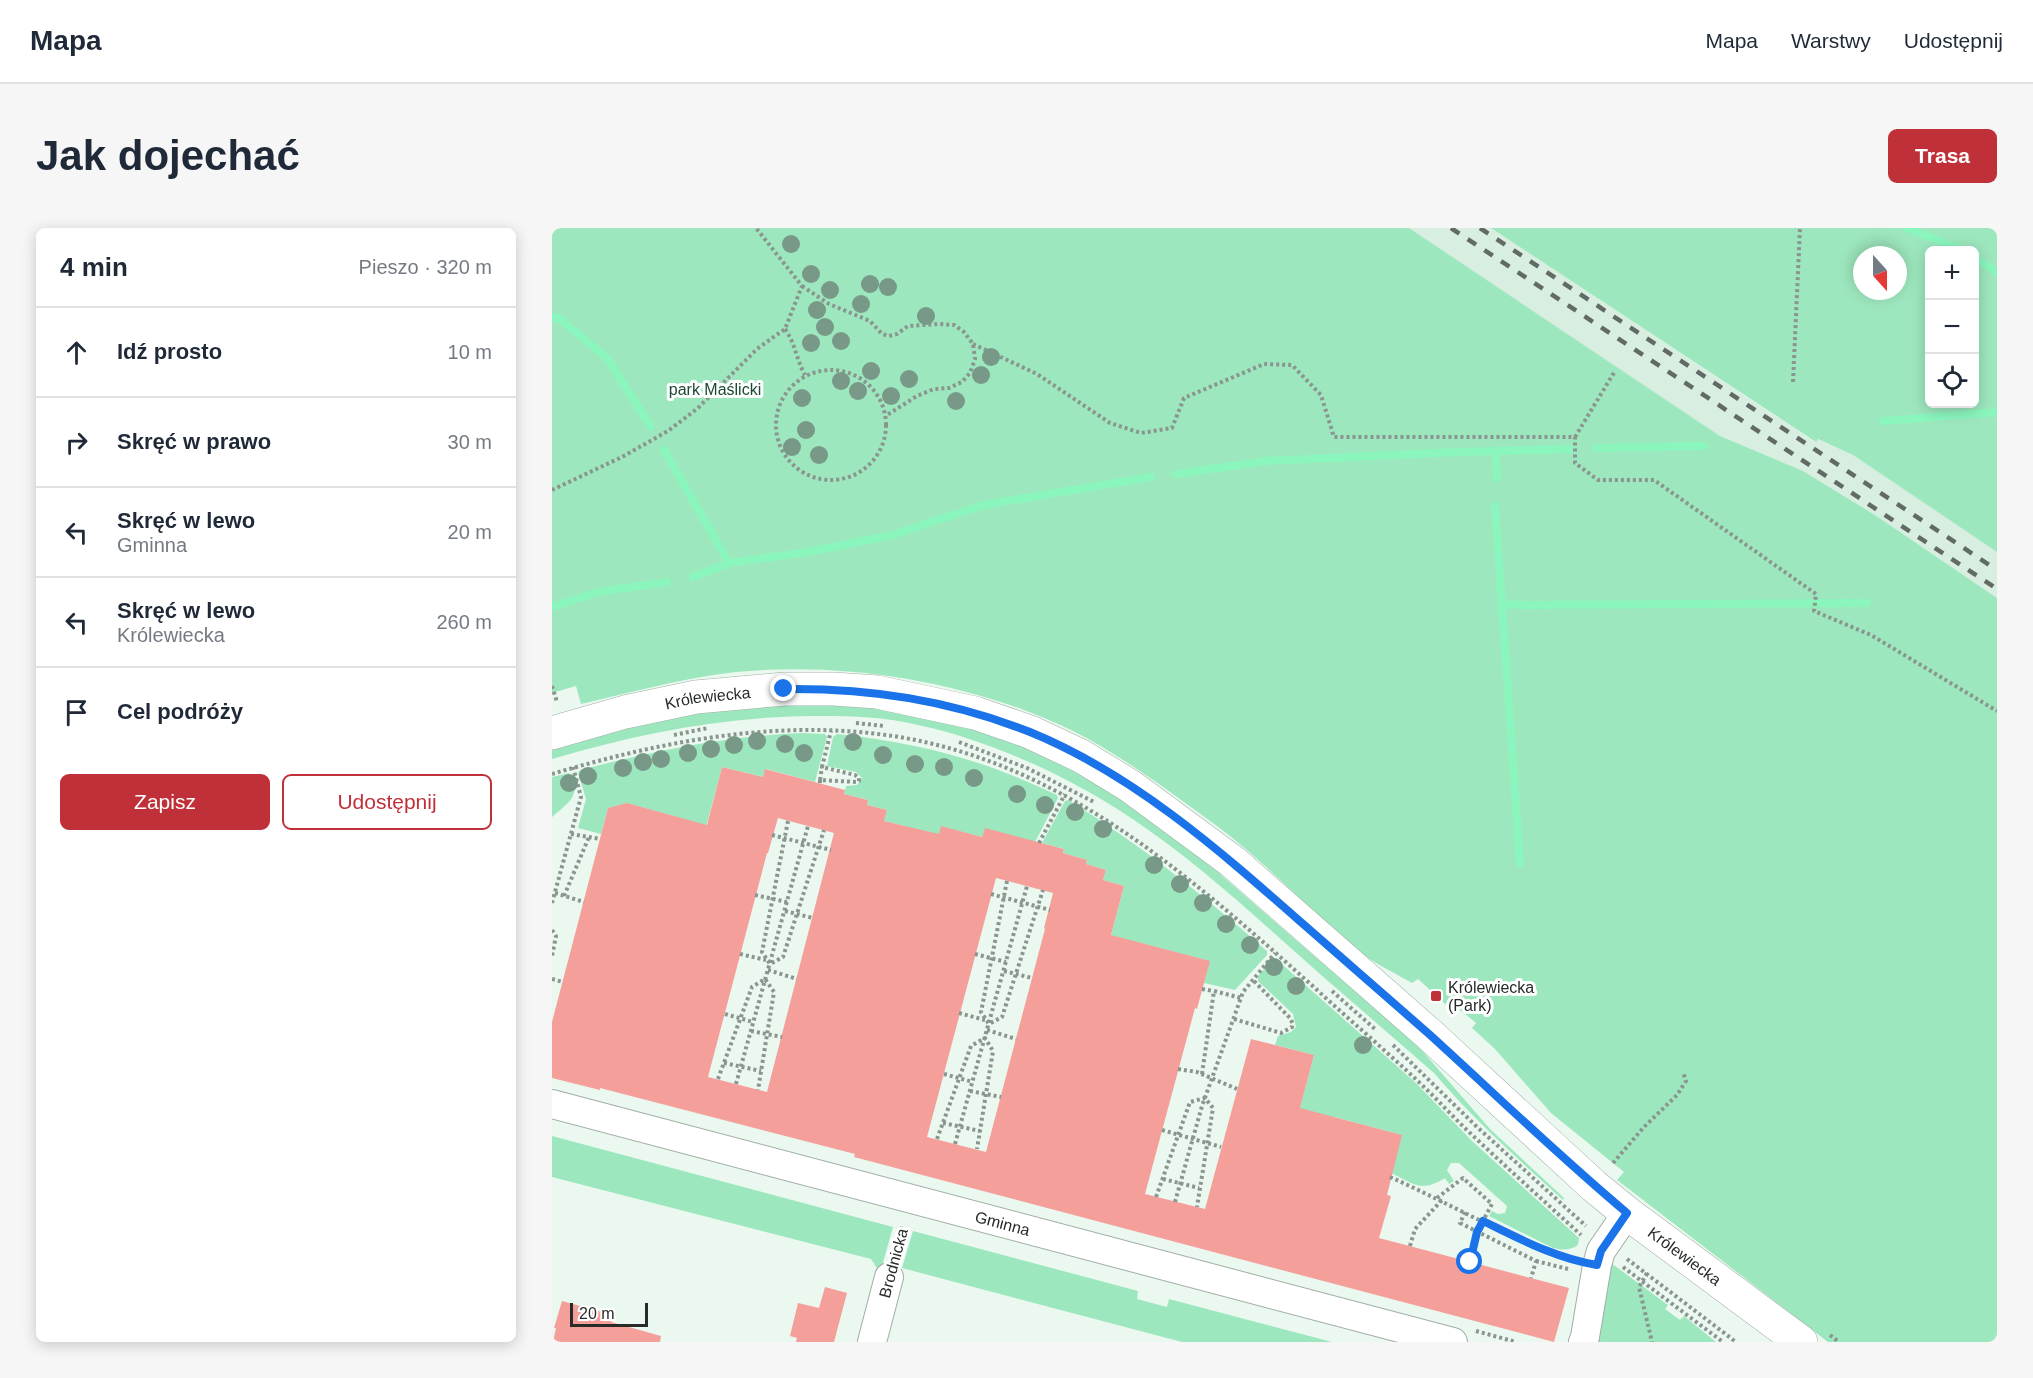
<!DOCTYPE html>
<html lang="pl">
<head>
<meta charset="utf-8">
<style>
	body { margin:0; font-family:Helvetica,sans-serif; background:#f6f6f7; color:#1f2937 }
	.controls { position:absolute; right:18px; top:18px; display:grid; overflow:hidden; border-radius:9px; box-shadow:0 3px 15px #0003 }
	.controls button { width:54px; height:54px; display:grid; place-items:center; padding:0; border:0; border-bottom:2px solid #e0e1e3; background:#fff; color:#1f2937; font:30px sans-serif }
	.compass { position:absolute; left:1301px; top:18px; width:54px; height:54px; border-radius:50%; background:#fff; box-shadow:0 3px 15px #0003; rotate:159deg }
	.scale { position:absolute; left:18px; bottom:15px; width:78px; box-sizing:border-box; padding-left:6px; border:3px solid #272c29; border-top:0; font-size:16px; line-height:21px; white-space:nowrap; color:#272c29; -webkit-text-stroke:4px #fff; paint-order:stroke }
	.stop { position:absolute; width:18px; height:18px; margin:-14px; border:4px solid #1a73e8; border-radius:50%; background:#fff }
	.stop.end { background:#1a73e8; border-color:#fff; box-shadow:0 2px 6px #0008 }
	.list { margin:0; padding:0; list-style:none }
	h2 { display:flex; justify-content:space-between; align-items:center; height:78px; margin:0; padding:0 24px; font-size:26px }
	h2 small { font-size:20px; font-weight:400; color:#747a83 }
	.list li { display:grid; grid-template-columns:39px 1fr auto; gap:18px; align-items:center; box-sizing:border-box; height:90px; padding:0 24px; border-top:2px solid #e0e1e3 }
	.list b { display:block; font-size:22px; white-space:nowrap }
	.list p { margin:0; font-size:20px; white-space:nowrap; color:#747a83 }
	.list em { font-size:20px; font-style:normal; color:#747a83 }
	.actions { display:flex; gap:12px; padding:18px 24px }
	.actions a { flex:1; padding:14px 0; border:2px solid #c03038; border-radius:9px; text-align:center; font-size:21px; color:#c03038 }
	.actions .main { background:#c03038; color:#fff }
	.icon { flex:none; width:33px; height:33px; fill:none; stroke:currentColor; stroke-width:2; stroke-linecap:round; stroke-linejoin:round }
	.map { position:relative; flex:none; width:1445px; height:1114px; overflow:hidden; border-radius:9px }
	header { display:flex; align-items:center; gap:36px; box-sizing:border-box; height:84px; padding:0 30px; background:#fff; border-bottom:2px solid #e0e1e3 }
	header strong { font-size:28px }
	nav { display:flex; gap:33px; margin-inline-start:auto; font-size:21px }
	.intro { display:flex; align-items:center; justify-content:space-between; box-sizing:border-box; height:144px; padding:0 36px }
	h1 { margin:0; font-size:42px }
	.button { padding:15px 27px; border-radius:9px; background:#c03038; color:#fff; font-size:21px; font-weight:700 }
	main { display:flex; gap:36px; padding:0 36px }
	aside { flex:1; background:#fff; border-radius:9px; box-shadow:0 3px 15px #0003 }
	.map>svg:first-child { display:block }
	.built { fill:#d7eee0 }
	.green { fill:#9de7be; fill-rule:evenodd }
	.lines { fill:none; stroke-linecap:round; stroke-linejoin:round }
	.stream { stroke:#8af6be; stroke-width:8 }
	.building { fill:#f59f9b; fill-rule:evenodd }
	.minor-casing { stroke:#a0aea6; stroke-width:30 }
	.tertiary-casing { stroke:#a0aea6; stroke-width:34 }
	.path { stroke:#8b958f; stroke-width:4; stroke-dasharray:3 3; stroke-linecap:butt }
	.minor { stroke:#fff; stroke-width:28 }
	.tertiary { stroke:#fff; stroke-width:33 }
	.rail { stroke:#626a65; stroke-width:4.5; stroke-dasharray:10 10; stroke-linecap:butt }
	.tree { fill:#789888 }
	.route { stroke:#1a73e8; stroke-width:8 }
	.poi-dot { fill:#c03038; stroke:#fff; stroke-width:2 }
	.labels { text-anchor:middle; stroke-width:6; stroke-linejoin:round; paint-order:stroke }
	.park-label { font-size:16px; fill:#1b4933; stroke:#fff }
	.street-label { font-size:16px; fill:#272c29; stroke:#fff }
	.poi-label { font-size:16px; fill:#272c29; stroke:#fff; text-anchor:start }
</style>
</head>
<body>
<header>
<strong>Mapa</strong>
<nav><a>Mapa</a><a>Warstwy</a><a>Udostępnij</a></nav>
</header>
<div class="intro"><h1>Jak dojechać</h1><a class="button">Trasa</a></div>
<main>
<aside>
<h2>4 min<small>Pieszo · 320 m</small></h2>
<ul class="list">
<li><svg class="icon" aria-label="ahead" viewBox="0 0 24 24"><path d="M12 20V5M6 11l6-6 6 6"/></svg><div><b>Idź prosto</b></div><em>10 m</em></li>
<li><svg class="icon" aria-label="right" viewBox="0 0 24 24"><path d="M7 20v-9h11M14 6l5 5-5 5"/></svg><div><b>Skręć w prawo</b></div><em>30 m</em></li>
<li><svg class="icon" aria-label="left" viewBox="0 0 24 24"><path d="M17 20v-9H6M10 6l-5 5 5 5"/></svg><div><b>Skręć w lewo</b><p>Gminna</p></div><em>20 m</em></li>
<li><svg class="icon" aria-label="left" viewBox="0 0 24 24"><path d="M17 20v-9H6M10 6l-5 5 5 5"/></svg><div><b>Skręć w lewo</b><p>Królewiecka</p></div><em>260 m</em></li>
<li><svg class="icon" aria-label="arrive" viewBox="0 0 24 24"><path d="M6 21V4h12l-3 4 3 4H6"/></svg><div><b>Cel podróży</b></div></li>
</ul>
<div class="actions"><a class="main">Zapisz</a><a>Udostępnij</a></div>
</aside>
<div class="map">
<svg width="1445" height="1114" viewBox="0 0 1445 1114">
	<rect width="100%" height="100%" fill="#eaf8ef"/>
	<polygon class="built" points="857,0 939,0 1263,214 1265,211 1301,227 1445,324 1445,370 1323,287 1251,243 1168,208"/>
	<g class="green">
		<path d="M0,0H857L1168,208L1251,243L1323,287L1445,370V1114H1276L1065,952L1072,944L999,885L943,821L920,800L924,795L907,781L903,785L866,751L860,755C845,746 827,738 812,727C761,686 717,637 665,598C621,566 569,527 521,503C421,454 294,433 184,444C132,450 80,464 29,476L24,458L0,465Z"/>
		<path d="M939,0H1445V324L1301,227L1266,211L1264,214ZM1378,22H1422V176H1378ZM1310,27H1346V63H1310Z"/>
		<path d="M242,476L309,478L372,488L444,508L491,528L544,555L568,570L645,626L867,819L938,901L1012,970L1011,972C966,931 921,891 882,845C844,812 806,779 768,746C708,693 649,637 582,592C516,547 431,509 352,494C321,488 289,488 257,488C170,489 84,506 0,531V520C56,503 114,489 172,481C195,478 219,478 242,476Z"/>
		<path d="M250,505L273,506L275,509L263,554L214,541L211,549L170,539L98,809L122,588L74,575L72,578L69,577L56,580L49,606L26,600L34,571L26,545L28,542C102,523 174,508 250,505Z"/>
		<path d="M285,506C368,515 429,531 505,567L506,570L483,614L433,601L430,609L390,599L318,866L353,598L332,593L335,582L315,577L316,572L292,566L294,558L305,557L310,550L304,544L275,538L281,509Z"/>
		<path d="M17,545C31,567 16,575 0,589V549Z"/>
		<path d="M516,572C588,616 652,668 715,723V727L683,762L652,755L657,733L592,716L504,915L572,658L551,652L554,642L534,636L535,632L511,625L512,621L490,615L513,573Z"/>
		<path d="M724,731L865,856L920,913L1027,1010L1026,1017C1017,1023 1010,1022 1001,1020L937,988L940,983L946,986L953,985L955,978L907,935H899L895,942L902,953L897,956L893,950C868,965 863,956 839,945L849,907L783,889L723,973L762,827L723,817L726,808L739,804L744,799L741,786L706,753V748L720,732Z"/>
		<polygon points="0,908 341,999 328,1045 319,1031 0,949"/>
		<polygon points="361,1003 586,1063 585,1071 615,1079 617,1071 780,1114 630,1114 350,1040"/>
		<polygon points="1059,1035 1116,1077 1113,1081 1128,1092 1132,1088 1164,1114 1045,1114"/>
	</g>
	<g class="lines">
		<g class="stream">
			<polyline points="1355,0 1410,22"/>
			<polyline points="1422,30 1445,44"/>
			<polyline points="0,89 8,91 55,130 99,199"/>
			<polyline points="1331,193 1445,184"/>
			<polyline points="1044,220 1152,218"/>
			<polyline points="112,222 177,335"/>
			<polyline points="944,223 945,250"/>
			<polyline points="624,246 715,233 908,224 1018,221"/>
			<polyline points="943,278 968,635"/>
			<polyline points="141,349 177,335 255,324 337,308 432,277 599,249"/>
			<polyline points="950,377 1315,375"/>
			<polyline points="0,379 46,364 115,354"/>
		</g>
	</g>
	<g class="building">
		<path d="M170,539L211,549L213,541L293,562L292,566L316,572L315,577L335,582L332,593L387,606L389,598L430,609L433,600L512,621L511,625L535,632L534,636L554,642L551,652L572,658L559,707L658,733L645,781L643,780L593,966L653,981L699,811L762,827L748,880L850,907L835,967L839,968L827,1010L1017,1060L1002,1114L302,929L303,926L48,860V862L0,850V794L56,580L75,575L155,597ZM226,590L282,605L215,864L156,849L215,625H216ZM444,650L501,665L492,700L493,701L434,924L375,909Z"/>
		<polygon points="273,1059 295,1065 282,1114 244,1114 245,1110 238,1108 246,1075 267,1080"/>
		<polygon points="10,1073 61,1087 59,1094 109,1108 108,1114 1,1114 4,1100 2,1100"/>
	</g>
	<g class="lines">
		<g class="minor-casing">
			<g id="minor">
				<path id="s1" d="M0,876L901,1114"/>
				<polyline points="320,1114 337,1049"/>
				<polyline points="1031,1114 1033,1109 1045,1037 1049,1023 1075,985"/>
			</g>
		</g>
		<g class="tertiary-casing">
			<g id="tertiary">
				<path id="s2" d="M0,505L73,484L144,469L232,461H282L325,464L423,485L478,504L529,528L578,558L681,634L877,806L1042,958L1075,985L1249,1114"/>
			</g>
		</g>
		<g class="path">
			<polyline points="250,58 277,76 318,93 330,106 337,108 345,106 356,98 388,96 402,97 412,104 421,116 423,131 418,145 410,154 397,160 382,161 365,168 335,187"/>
			<path d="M233,101C244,117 244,131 253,147"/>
			<polyline points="421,116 485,146 558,195 589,205 620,200 632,170 712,136 740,137 769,167 782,209 1023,209 1023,235 1046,252 1102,252 1264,366 1262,383 1319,407 1445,483"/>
			<circle cx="279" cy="197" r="55"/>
			<polyline points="1241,154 1248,0"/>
			<polyline points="1023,209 1063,143"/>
			<polyline points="0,262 70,229 116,203 146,180 205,121 233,101 250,58 204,0"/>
			<polyline points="0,458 5,474"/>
			<polyline points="304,495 332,498"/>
			<polyline points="122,507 156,500"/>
			<polyline points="407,514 475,540 542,574"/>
			<path d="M0,546C114,512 234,489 353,510C514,539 635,646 753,751C792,787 832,821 870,857C886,872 901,889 917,904C954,939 992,973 1029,1007"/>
			<polyline points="268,552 270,539"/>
			<polyline points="268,555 268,552 305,554 307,553 307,550 303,547 270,539 279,503"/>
			<polyline points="236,593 210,724 218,736 231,729 272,602"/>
			<polyline points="19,606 48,611"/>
			<polyline points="220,607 279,622"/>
			<polyline points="487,615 513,566"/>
			<polyline points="455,653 429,784 437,796 450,789 491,662"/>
			<polyline points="3,665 32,674"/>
			<polyline points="439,666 498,682"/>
			<polyline points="203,667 235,674"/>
			<polyline points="12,668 37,609"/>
			<polyline points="0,675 29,569 21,539"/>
			<polyline points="233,683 261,690"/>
			<polyline points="0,702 4,708 0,728"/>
			<polyline points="188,726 214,732"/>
			<polyline points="423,726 454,734"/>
			<polyline points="216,742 245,751"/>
			<polyline points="452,743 480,750"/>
			<polyline points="0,751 11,754"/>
			<polyline points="650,761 662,763"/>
			<polyline points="780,763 824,802"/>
			<polyline points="407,785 433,792"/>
			<polyline points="173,786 201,794"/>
			<polyline points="682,791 729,805 740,799 741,796 738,790 701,752"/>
			<polyline points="435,802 464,811"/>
			<polyline points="199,803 230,809"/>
			<polyline points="841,817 924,898 1034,998"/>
			<polyline points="172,835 209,843"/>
			<polyline points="626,841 645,844 685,861"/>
			<polyline points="392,846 421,854"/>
			<polyline points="650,846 662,763 689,770"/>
			<polyline points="166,851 200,759 213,751 222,764 206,862"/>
			<polyline points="184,856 256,598"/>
			<polyline points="418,863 449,869"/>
			<polyline points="391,895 428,903"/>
			<polyline points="610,902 669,919"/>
			<polyline points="385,911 419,818 433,810 441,823 425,921"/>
			<polyline points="403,916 475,658"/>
			<polyline points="1061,935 1092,899 1125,867 1134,853 1131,844"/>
			<path d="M838,949C899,976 958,1011 1021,1033"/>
			<polyline points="611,951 647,960"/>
			<polyline points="604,969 638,874 653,870 661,880 645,979"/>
			<polyline points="885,970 911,950 940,976 925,1004 918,1034"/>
			<polyline points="623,974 650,878 691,764 723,725"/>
			<polyline points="913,984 908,995 984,1033 979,1050"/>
			<polyline points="858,1018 863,1001 890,972"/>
			<polyline points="344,1025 351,997"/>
			<polyline points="1075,1031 1184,1114"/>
			<polyline points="984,1033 1016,1041"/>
			<polyline points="1071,1039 1171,1114"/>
			<polyline points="1095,1045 1087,1059 1100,1114"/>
			<polyline points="924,1103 964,1114"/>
			<polyline points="1278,1107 1287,1114"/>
		</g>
		<use href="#minor" class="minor"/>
		<use href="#tertiary" class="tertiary"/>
		<g class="rail">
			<polyline points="899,0 1445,361"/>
			<polyline points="928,0 1445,342"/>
		</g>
	</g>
	<g class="tree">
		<circle cx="239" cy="16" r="9"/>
		<circle cx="259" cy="46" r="9"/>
		<circle cx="318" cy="56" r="9"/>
		<circle cx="336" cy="59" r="9"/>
		<circle cx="278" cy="62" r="9"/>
		<circle cx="309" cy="76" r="9"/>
		<circle cx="265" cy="82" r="9"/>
		<circle cx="374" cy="88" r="9"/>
		<circle cx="273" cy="99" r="9"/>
		<circle cx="289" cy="113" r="9"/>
		<circle cx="259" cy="115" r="9"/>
		<circle cx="439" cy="129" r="9"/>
		<circle cx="319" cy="143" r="9"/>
		<circle cx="429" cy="147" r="9"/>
		<circle cx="357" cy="151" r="9"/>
		<circle cx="289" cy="153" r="9"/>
		<circle cx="306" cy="163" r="9"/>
		<circle cx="339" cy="168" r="9"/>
		<circle cx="250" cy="170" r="9"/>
		<circle cx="404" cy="173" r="9"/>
		<circle cx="254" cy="202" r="9"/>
		<circle cx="240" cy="219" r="9"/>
		<circle cx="267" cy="227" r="9"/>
		<circle cx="205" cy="513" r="9"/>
		<circle cx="301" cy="514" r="9"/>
		<circle cx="233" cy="516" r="9"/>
		<circle cx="182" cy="517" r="9"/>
		<circle cx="159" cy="521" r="9"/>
		<circle cx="136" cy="525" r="9"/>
		<circle cx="252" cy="525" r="9"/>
		<circle cx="331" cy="527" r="9"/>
		<circle cx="109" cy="531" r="9"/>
		<circle cx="91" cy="534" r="9"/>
		<circle cx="363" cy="536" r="9"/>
		<circle cx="392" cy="539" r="9"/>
		<circle cx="71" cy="540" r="9"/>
		<circle cx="36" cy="548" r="9"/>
		<circle cx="422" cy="550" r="9"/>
		<circle cx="17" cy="555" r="9"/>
		<circle cx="465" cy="566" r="9"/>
		<circle cx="493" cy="577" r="9"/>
		<circle cx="523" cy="584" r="9"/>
		<circle cx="551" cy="601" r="9"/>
		<circle cx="602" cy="637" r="9"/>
		<circle cx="628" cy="656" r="9"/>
		<circle cx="651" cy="675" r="9"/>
		<circle cx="674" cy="696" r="9"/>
		<circle cx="698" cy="717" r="9"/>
		<circle cx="722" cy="739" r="9"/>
		<circle cx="744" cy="758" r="9"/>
		<circle cx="811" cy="817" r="9"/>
	</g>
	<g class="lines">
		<path class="route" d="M232,461C318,460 397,472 478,504C581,546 667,622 750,695C792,732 835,769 877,806C943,866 1007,928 1075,985L1049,1023L1045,1037C1003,1030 968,1011 931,993L925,1004L918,1034"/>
	</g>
	<rect class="poi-dot" x="878" y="762" width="12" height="12" rx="3"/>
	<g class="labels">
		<g class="park-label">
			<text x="163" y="167">park Maślicki</text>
		</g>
		<g class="street-label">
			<text dy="6" stroke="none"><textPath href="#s2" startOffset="160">Królewiecka</textPath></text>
			<text dy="6" stroke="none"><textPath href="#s1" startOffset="466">Gminna</textPath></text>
			<text dy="6" stroke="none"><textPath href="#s2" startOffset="1330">Królewiecka</textPath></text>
			<text transform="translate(341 1035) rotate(-75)" y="6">Brodnicka</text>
		</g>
		<g class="poi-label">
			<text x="896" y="765">Królewiecka<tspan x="896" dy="18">(Park)</tspan></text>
		</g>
	</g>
</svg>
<div class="controls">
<button>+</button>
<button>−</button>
<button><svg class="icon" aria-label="locate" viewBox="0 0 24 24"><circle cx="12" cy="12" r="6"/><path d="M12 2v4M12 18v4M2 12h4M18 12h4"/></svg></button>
</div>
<svg class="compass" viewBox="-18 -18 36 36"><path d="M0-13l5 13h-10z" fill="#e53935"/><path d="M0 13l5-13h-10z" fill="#747a83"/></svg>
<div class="scale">20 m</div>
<div class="stop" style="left:918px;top:1034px"></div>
<div class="stop end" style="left:232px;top:461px"></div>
</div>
</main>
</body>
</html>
